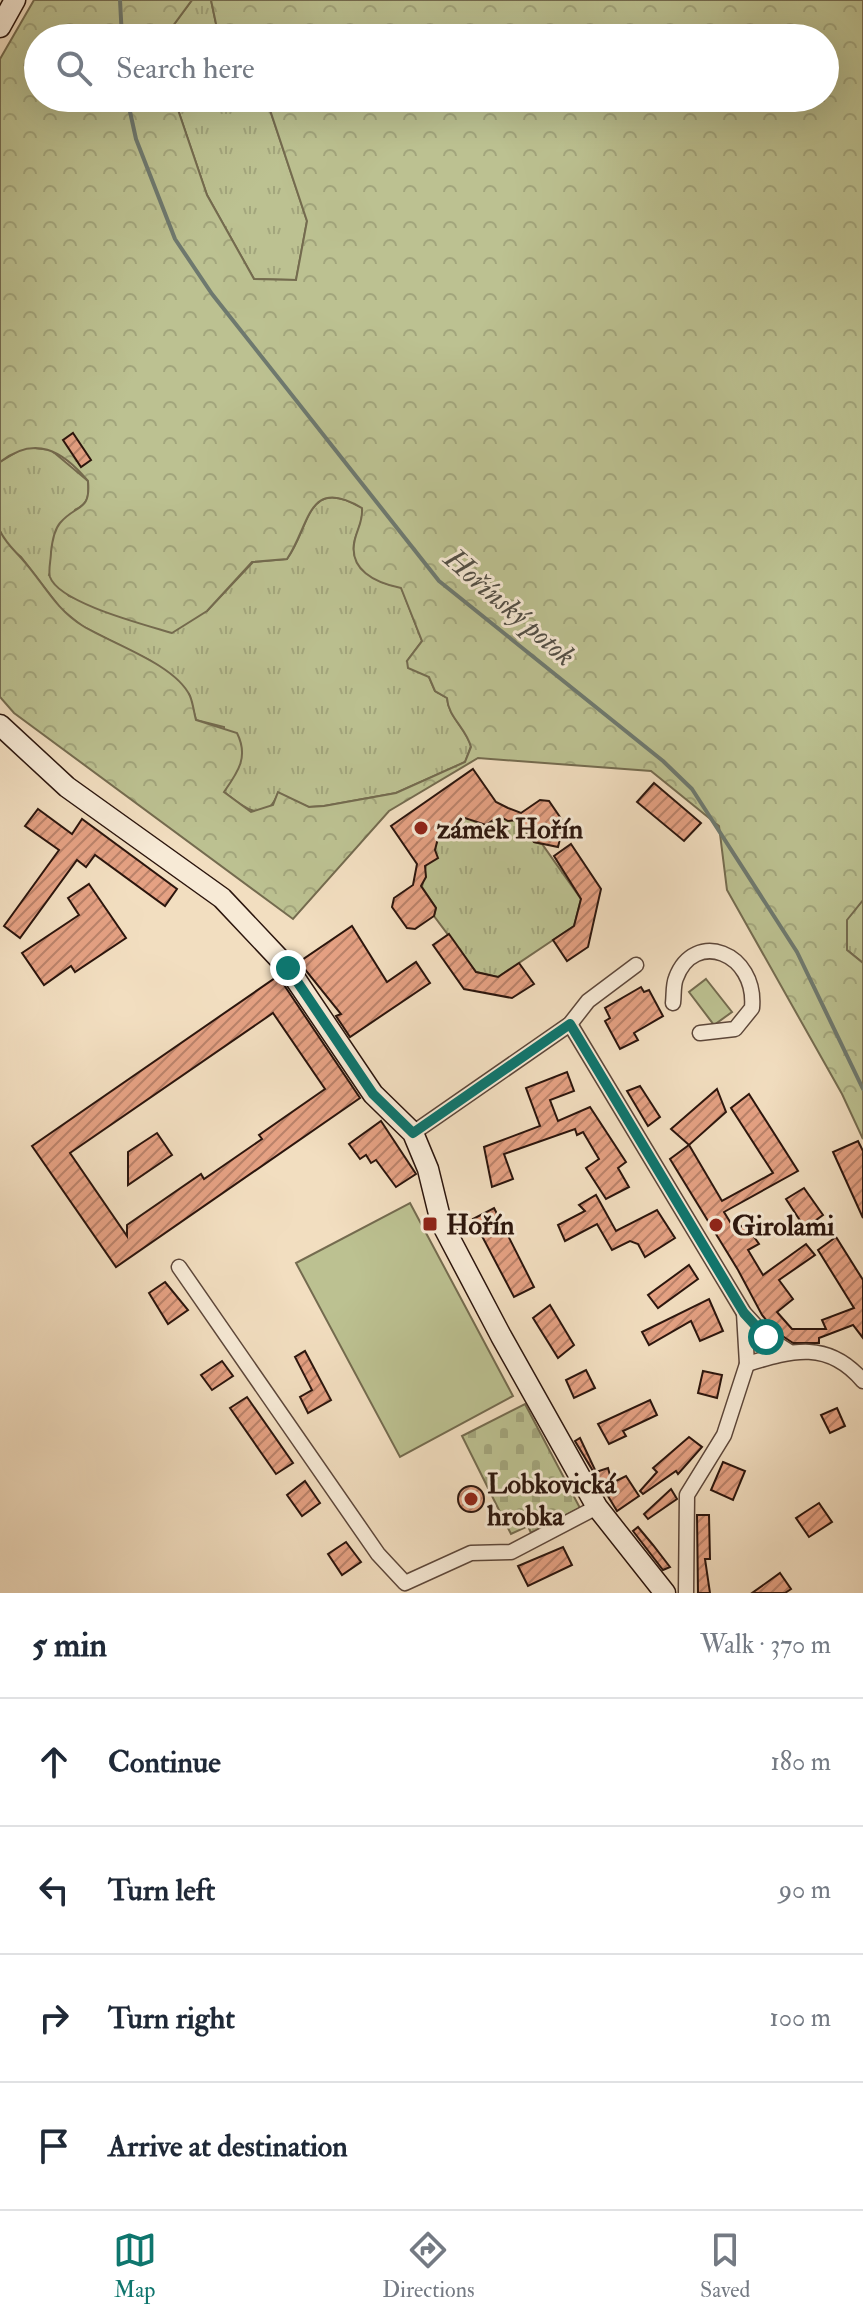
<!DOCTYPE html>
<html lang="en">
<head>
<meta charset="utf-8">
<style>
	body { margin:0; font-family:"IM FELL Double Pica",serif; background:#f2f2f3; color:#1f2937 }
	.stop { position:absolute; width:24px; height:24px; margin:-18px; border:6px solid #0f766e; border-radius:50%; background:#fff }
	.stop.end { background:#0f766e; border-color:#fff; box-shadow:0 2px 8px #0008 }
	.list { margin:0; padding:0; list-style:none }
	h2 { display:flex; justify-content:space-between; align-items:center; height:104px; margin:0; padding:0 32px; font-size:34px }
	h2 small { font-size:26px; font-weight:400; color:#747a83 }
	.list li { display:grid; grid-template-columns:52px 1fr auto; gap:24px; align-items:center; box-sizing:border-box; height:128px; padding:0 32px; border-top:2px solid #e0e1e3 }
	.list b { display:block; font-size:30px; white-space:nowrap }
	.list em { font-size:26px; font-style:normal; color:#747a83 }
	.icon { flex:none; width:44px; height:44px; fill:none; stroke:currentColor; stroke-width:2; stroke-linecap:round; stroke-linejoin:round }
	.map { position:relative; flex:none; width:863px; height:1593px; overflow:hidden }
	.search { position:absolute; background:#fff; box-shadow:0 8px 32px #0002; left:24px; right:24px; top:24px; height:88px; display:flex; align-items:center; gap:20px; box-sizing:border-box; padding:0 28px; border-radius:44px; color:#747a83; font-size:30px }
	.sheet { height:616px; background:#fff }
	nav { display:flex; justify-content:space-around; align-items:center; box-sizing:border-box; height:112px; border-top:2px solid #e0e1e3; background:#fff; font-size:22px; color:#747a83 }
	nav a { display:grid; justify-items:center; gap:4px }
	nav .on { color:#0f766e }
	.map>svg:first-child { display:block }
	.grass { fill:url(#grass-tufts); stroke:#746b4f; stroke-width:2 }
	.forest { fill:url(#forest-crowns); stroke:#746b4f; stroke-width:2 }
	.cemetery { fill:url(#cemetery-stones); stroke:#746b4f; stroke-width:2 }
	.park { fill:#bcc191; stroke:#746b4f; stroke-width:2 }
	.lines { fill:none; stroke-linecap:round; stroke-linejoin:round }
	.stream { stroke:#6e796f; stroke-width:4 }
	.building { fill:url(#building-hatch); stroke:#2b150d; stroke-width:2; fill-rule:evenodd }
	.street-casing { stroke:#5d473a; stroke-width:17 }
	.secondary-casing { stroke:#2b150d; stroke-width:23 }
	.street { stroke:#f7ead6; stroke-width:14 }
	.secondary { stroke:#f7ead6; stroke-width:20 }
	.route { stroke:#0f766e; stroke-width:10 }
	.poi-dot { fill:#8f2418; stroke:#f7ead6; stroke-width:3 }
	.labels { text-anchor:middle; stroke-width:6; stroke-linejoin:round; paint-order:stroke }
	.poi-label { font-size:28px; font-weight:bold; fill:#2b150d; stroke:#f7ead6; text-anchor:start }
	.water-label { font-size:30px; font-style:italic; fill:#524f46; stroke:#f7ead6 }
</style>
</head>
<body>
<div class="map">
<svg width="863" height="1593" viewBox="0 0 863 1593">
	<defs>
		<pattern id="grass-tufts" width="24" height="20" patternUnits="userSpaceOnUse" patternTransform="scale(2)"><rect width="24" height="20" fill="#bcc191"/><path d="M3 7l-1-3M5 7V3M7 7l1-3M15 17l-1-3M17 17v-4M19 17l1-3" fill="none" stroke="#a2a57c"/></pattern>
		<pattern id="forest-crowns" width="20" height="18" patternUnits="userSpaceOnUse" patternTransform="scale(2)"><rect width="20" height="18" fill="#bcc191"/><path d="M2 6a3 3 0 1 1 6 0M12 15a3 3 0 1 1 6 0" fill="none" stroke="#a2a57c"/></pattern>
		<pattern id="cemetery-stones" width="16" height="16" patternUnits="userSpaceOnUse" patternTransform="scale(2)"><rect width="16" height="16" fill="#bcc191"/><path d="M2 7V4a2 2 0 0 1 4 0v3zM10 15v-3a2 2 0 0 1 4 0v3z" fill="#a2a57c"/></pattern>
		<pattern id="building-hatch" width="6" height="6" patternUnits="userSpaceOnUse" patternTransform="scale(2)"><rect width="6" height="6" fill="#e5a183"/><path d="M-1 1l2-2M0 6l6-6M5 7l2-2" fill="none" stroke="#ba826a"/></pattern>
	</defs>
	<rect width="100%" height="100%" fill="#f2dec0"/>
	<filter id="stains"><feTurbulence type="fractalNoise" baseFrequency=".0025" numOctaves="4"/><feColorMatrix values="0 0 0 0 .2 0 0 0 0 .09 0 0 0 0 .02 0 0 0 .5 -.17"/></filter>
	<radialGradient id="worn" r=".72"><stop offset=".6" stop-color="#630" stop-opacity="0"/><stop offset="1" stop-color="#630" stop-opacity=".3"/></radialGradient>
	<g class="grass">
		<polygon points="192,0 211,0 219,38 164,38"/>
		<polygon points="174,98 267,101 307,221 296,280 254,279 207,195"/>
		<path d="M25,447L51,450L88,481C89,497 89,503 75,510L49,575L69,596L85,602L207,611L253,562L287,559C311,526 306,475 362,508C363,521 359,527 355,539C347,568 378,584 401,587L422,641L407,661L429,677L435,691L447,698C448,717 466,728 471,746L465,762L396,793L324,806L308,807L278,793C265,827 244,807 224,792V727L196,720L189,694L151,661L82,626L61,609L21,557L5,544L0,531V462Z"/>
		<polygon points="469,814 486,825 498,817 519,821 534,842 542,844 581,899 574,926 498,977 476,972 434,916 436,908 422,887 426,865 437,842 434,837"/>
		<polygon points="863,900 863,963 847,950 847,919"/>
	</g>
	<path class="forest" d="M34,0H192L164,38H38V98H174L207,195L254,279L296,280L307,221L267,101L245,98H825V38H219L211,0H863V900L847,920V950L863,963V1139L842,1094L727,890L719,826L651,771L478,758L389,811L293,919L14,713L0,697V531C6,543 12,548 22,559C43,582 55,609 83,626C112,644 175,664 190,696C193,703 194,713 196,720L237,733C249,757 238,772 224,792L251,812L273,805L278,792L309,807L324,806L396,793L465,762L471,747C466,728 448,717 447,698L435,691L429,677L408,668L407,661L422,641L401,588C376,583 347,570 355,539C358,527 363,521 362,508C307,475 310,526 287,559L252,562L207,611L172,633C146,625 59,603 50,577C48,570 51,560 51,552C52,543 54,530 60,523C76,504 91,512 88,481C62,450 35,435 0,462V59Z"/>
	<polygon class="cemetery" points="525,1404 580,1508 531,1533 528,1526 511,1534 462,1436"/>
	<g class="park">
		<polygon points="706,979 732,1012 714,1025 689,992"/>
		<polygon points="410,1203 513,1396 400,1457 296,1263"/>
	</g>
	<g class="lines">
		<g class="stream">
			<polyline points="120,0 122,38"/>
			<polyline points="127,98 136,139 175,239 212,294 439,581 663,761 692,789 797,952 863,1089"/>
		</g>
	</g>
	<g class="building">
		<polygon points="73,433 91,460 81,467 63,440"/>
		<polygon points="473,769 496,802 508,808 521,813 540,800 549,801 564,823 558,847 534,842 518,820 508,821 499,816 486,825 465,818 439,834 435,850 438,858 425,866 426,877 421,886 436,908 434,916 415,929 407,928 392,907 394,898 413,885 417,864 391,826"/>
		<polygon points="654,783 701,823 684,841 637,802"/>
		<polygon points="38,809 72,834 82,819 177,889 165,906 95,855 86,867 77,860 20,938 4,926 59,850 25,826"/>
		<polygon points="571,844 601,889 588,947 567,961 553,940 574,926 581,899 554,856"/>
		<polygon points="89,884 126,938 75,972 71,966 44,985 22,953 79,915 68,898"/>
		<polygon points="352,926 387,982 416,962 430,983 350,1037 336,1016 341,1014 299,962"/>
		<polygon points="449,934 476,972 498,977 519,963 534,984 512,998 464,989 433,945"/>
		<path d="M278,976L360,1098L116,1267L32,1146ZM273,1013L325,1089L259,1135L262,1139L204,1179L201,1174L127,1225V1236L70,1153Z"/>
		<polygon points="641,987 644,992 649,990 663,1016 634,1033 638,1040 620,1049 605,1021 610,1018 605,1008"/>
		<polygon points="567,1072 574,1091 550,1100 558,1121 590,1107 626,1162 618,1168 629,1187 606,1199 586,1168 599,1159 583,1132 577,1135 575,1129 504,1154 513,1179 492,1187 484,1147 540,1126 526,1088"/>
		<polygon points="640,1086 660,1117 648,1126 627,1091"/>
		<polygon points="717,1089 726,1112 689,1145 671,1129"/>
		<polygon points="749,1094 798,1171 724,1212 735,1230 745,1224 759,1244 748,1250 763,1275 806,1244 815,1255 779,1280 793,1299 777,1312 792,1329 826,1329 822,1320 854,1308 818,1250 836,1237 863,1280 863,1338 853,1325 819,1338 819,1343 793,1343 775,1331 762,1315 738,1270 670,1159 689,1145 722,1201 773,1173 731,1108"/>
		<polygon points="381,1121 416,1174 396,1187 376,1160 371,1163 366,1155 360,1159 349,1144"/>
		<polygon points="157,1133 172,1155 128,1185 128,1152"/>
		<polygon points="858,1141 863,1151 863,1218 833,1152"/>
		<polygon points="804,1188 823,1215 805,1228 786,1199"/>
		<polygon points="596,1195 616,1231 657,1210 675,1238 645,1257 638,1244 630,1241 612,1250 597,1224 565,1241 558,1225 585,1211 579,1205"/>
		<polygon points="494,1208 534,1287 514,1297 473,1219"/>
		<polygon points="689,1265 698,1279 658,1308 648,1295"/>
		<polygon points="165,1282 188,1310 168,1324 149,1293"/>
		<polygon points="709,1299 723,1331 700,1341 691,1321 649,1345 642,1332"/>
		<polygon points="550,1305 574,1345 558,1358 533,1318"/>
		<polygon points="305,1351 331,1400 308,1413 300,1397 312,1390 295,1357"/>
		<polygon points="222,1361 233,1376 212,1390 201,1375"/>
		<polygon points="586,1370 595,1388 574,1398 566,1380"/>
		<polygon points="703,1371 722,1375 717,1398 698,1393"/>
		<polygon points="247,1397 293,1463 276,1474 230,1408"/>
		<polygon points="650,1400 657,1415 623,1431 626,1436 609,1444 598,1424"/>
		<polygon points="837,1408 845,1426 830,1433 821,1415"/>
		<polygon points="689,1437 702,1447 678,1474 676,1471 643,1494 640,1491 657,1472 653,1468"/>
		<polygon points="580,1438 596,1472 608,1468 612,1483 626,1476 639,1496 617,1511 575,1441"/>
		<polygon points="723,1462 745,1471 733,1500 711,1490"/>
		<polygon points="305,1481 320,1503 302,1516 287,1495"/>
		<circle cx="471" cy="1499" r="13"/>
		<polygon points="671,1489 677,1499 648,1519 644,1514"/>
		<polygon points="819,1503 832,1522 809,1537 796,1518"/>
		<polygon points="697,1515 709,1515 710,1559 705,1559 710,1593 698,1593"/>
		<polygon points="638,1527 653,1545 670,1567 663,1570 633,1531"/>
		<polygon points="346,1542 361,1562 342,1575 328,1554"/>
		<polygon points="563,1547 572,1565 528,1586 518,1566"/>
		<polygon points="780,1573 791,1589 785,1593 752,1593"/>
	</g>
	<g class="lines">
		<g class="street-casing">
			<g id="street">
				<path d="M673,1003C674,995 673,985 676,978C694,929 757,952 752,1008L735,1029L700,1033"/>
				<polyline points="570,1024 744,1313 766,1337 788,1351"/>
				<polyline points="413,1133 570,1024 588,1001 636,965"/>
				<polyline points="179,1267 378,1554 405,1583 471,1553 511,1552 597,1507"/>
				<path d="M747,1364C793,1350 828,1340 863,1381"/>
				<polyline points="686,1593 687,1495 724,1435 747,1364 744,1313"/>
			</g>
		</g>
		<g class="secondary-casing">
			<g id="secondary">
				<polyline points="0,27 15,0"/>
				<polyline points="0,725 67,787 222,898 288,968 373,1094 413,1133 428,1169 441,1222 501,1336 597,1507 665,1593"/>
			</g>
		</g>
		<use href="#street" class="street"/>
		<use href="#secondary" class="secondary"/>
	</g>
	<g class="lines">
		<polyline class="route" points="288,968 373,1094 413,1133 570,1024 744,1313 766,1337"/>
	</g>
	<g class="poi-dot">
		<circle cx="421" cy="828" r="8"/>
		<rect x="422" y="1216" width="16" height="16" rx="4"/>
		<circle cx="716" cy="1225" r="8"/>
		<circle cx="471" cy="1499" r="8"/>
	</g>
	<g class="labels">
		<g class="poi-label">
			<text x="437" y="838">zámek Hořín</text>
			<text x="446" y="1234">Hořín</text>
			<text x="732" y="1235">Girolami</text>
			<text x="487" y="1493">Lobkovická<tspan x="487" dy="32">hrobka</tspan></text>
		</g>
		<g class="water-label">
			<text transform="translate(510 607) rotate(41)" y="10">Hořínský potok</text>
		</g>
	</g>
	<rect width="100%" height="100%" filter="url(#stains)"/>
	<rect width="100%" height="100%" fill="url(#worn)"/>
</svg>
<div class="stop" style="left:766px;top:1337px"></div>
<div class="stop end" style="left:288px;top:968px"></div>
<div class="search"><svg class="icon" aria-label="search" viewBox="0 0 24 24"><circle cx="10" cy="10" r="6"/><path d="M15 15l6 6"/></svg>Search here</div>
</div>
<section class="sheet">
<h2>5 min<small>Walk · 370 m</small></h2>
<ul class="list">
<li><svg class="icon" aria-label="ahead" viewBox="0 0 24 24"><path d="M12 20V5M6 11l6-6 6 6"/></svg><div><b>Continue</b></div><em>180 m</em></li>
<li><svg class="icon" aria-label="left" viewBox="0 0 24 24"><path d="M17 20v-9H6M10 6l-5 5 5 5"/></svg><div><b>Turn left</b></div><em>90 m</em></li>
<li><svg class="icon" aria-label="right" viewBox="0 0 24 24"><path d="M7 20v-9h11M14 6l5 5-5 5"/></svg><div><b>Turn right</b></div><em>100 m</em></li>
<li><svg class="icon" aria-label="arrive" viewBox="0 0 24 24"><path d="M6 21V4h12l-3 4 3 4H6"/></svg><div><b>Arrive at destination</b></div></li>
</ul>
</section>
<nav>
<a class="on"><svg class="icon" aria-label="map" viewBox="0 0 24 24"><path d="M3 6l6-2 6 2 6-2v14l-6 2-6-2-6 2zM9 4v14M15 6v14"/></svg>Map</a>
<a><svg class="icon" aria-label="directions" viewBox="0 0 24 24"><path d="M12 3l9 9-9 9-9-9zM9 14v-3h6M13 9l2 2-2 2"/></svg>Directions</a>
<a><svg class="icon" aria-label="saved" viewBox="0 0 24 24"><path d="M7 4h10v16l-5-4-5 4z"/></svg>Saved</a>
</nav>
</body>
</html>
